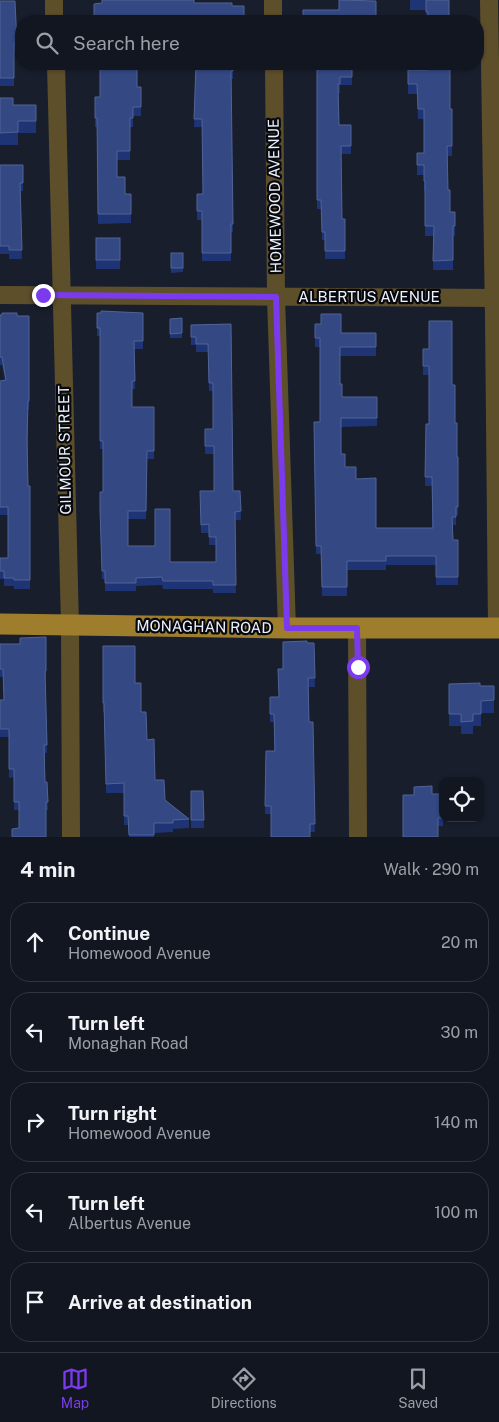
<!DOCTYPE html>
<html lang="en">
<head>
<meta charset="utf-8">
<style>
	body { margin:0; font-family:"Public Sans",sans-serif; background:#1b1f2a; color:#f1f3f6 }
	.controls { position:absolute; right:15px; bottom:15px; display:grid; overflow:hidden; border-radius:10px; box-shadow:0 1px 4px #0004 }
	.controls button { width:45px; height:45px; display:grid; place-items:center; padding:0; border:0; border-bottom:1px solid #31353f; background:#121621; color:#f1f3f6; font:25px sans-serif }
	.stop { position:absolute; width:15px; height:15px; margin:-11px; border:4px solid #7c3aed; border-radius:50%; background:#fff }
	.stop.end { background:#7c3aed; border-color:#fff; box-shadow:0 1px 5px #0008 }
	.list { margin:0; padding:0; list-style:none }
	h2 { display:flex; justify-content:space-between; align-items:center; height:65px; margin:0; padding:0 20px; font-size:21px }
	h2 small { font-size:16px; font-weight:400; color:#9c9fa5 }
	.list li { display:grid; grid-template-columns:32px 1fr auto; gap:15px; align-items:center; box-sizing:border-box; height:80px; margin:0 10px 10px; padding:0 10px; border:1px solid #31353f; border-radius:20px }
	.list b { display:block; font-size:19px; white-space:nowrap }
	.list p { margin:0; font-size:16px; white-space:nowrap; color:#9c9fa5 }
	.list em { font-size:16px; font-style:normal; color:#9c9fa5 }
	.icon { flex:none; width:28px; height:28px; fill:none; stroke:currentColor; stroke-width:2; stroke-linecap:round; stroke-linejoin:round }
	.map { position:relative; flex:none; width:499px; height:837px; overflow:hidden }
	.search { position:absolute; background:#121621; box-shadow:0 1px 4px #0004; left:15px; right:15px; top:15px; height:55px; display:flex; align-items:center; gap:12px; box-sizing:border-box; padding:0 18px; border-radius:20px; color:#9c9fa5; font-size:19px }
	.sheet { height:515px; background:#121621 }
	nav { display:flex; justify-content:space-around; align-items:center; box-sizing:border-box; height:70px; border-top:1px solid #31353f; background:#121621; font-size:14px; color:#9c9fa5 }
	nav a { display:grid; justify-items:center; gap:2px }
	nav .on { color:#7c3aed }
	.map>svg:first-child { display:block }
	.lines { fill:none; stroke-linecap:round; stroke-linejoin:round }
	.minor { stroke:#5e4f2b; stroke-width:18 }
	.major { stroke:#9e7e2c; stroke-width:21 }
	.wall { fill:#1e3475 }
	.building { fill:#344983; stroke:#516396 }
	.route { stroke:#7c3aed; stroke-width:6 }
	.labels { text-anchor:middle; stroke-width:4.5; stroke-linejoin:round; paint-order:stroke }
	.street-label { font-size:15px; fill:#ecf1fb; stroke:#06080e }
</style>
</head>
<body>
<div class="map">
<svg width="499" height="837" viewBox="0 0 499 837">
	<rect width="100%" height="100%" fill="#181e2c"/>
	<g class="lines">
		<g class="minor">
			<polyline points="54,0 54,21"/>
			<polyline points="273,0 273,21"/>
			<polyline points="489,0 494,317 497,628"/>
			<polyline points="56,64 70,625 71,837"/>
			<polyline points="274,64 276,297 287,628"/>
			<polyline points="0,295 499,298"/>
			<polyline points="357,628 358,837"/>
		</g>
		<polyline class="major" points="0,624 287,628 499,628"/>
	</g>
	<g class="wall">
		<polygon points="410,0 449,0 449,21 426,21 426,10 410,10"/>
		<polygon points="0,1 17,43 17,52 14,52 14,86 0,86"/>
		<polygon points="367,1 376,1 376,21 303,21"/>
		<polygon points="194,3 244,21 94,21"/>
		<polygon points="196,64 233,64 233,79 231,79 233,232 231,232 231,261 202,261 202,220 197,220 197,211 203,194 202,127 194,127"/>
		<polygon points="317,64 352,64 352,85 340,85 340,93 338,93 339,125 351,125 351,154 341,154 342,219 345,219 345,259 325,259 325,240 322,240 321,209 317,209"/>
		<polygon points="408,70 428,70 450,109 452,109 452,156 447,156 448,190 450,212 455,212 455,236 453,236 453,270 433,270 434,236 425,236 425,191 424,191 424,175 417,175 417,153 424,153 424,119 418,119 417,94 408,94"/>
		<polygon points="137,87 141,87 141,116 133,116 133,127 130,127 130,160 117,160 117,177 125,194 131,194 131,223 98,224 97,127 95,127 95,97 100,97"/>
		<polygon points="0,98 13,105 36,105 36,133 18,133 18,145 0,145"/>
		<polygon points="0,165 23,165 23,191 20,191 22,259 9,259 9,254 0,254"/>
		<rect x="96" y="238" width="24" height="31"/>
		<polygon points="171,253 183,253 183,272 171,273"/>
		<polygon points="97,313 143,313 143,349 134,349 135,389 132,389 132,407 154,407 154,459 147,459 146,519 128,519 128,546 170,562 216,562 216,545 209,545 209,533 201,533 200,499 214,491 214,454 205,454 205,429 213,429 213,391 209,391 208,352 196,352 196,345 191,345 191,325 231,324 233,491 240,491 241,520 235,520 236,593 213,593 213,589 163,589 162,585 136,586 136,591 105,591 105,579 102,579 100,517 103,492 103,449 100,449 100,336 97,336"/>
		<polygon points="0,315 29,316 29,409 28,409 28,486 30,496 30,589 14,589 14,586 4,586 4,579 0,579 0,558 8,558 8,515 0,515 0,381 5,380 2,365 0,365"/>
		<polygon points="182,318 182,338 170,338 170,319"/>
		<polygon points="315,324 341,333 376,333 376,356 340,356 340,384 342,397 377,397 377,426 341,427 341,454 345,467 356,479 376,528 432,528 432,486 425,486 426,424 429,424 429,375 423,375 423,349 452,385 457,457 458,457 458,515 456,515 456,525 452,525 453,540 458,540 458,585 436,585 436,565 386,565 386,570 347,570 347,596 322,596 321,554 316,554 314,422 320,422 320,347 315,347"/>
		<polygon points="46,637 46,679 45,679 47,753 45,753 45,782 47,782 48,810 46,810 19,828 19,810 14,810 14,777 9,778 9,737 0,737 0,700 4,700 3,677 0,677 0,644 20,644"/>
		<polygon points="307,643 314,643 315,687 308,687 309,722 315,832 310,832 271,814 265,814 266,751 274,751 274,722 270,722 270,697 279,697 283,669"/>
		<polygon points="103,646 135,683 155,780 165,800 189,819 189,828 173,829 173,832 154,833 154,837 129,837 128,825 124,825 124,793 106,793 104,712 103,712"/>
		<polygon points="449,684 480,686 494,686 494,713 481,713 481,726 473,726 473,734 461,734 461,726 449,726"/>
		<polygon points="191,791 203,791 204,828 191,828"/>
		<polygon points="432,794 443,794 443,826 438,826"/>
	</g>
	<g class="building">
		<polygon points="102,0 194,0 194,3 232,3 232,6 244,6 244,21 205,21 205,16 159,16 147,17 147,19 118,20 118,21 94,21 94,4 102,3"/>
		<polygon points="339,0 376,1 376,17 367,17 367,21 303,21 303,10 339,10"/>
		<polygon points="426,0 449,0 449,21 428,21 428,12 426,12"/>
		<polygon points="0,1 15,1 17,43 14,43 14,78 0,78"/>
		<polygon points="100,64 137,64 137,87 141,87 141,107 133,107 133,118 130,118 130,151 117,151 117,177 125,177 125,194 131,194 131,214 98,214 97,118 95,118 95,97 100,97"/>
		<polygon points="196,64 233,64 233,71 231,71 233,224 231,224 231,253 202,253 202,211 197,211 197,194 203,194 202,119 194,119"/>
		<polygon points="317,64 352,64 352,77 340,77 340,84 338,84 339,125 351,125 351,146 341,146 342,219 345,219 345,251 325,251 325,232 322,232 321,200 317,200"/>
		<polygon points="428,64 450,64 450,109 452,109 452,146 447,146 448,190 450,190 450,212 455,212 455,226 453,226 453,260 433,261 434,226 425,226 425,181 424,181 424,165 417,165 417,153 424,153 424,109 418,109 417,84 408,84 408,70 428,70"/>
		<polygon points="0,98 13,98 13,105 36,105 36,121 18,121 18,132 0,133"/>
		<polygon points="0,165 23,165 23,183 20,183 22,250 9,250 9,246 0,246"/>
		<rect x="96" y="238" width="24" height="22"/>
		<rect x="171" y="253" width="12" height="15"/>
		<polygon points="101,311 143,313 143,341 134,341 135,381 132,381 132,407 154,407 154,451 147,451 146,511 128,511 128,546 155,546 155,509 170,509 170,562 216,562 216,537 209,537 209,524 201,525 200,491 214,491 214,446 205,446 205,429 213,429 213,383 209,383 208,344 196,344 196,337 191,337 191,325 231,324 233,491 240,491 241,511 235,512 236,585 213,585 213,581 163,581 162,577 136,578 136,583 105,583 105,571 102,571 100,509 100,492 103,492 103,441 100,441 100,328 97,328 97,313 101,313"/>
		<polygon points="2,313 17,313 17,316 29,316 29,401 28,401 27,440 28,486 30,486 30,580 14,580 14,578 4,578 4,571 0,571 0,558 8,558 8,507 0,507 0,381 6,380 2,357 0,357 0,315 2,315"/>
		<polygon points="321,314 341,314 341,333 376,333 376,347 340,347 340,384 342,384 342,397 377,397 377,418 341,418 341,454 345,454 345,467 356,467 356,479 376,478 376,528 433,528 432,477 425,477 426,424 429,424 429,366 423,366 423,349 429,349 429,321 452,321 452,385 455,385 455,423 457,423 457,457 458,457 458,507 456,507 456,517 452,517 453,540 458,540 458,577 436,577 436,556 386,556 386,561 347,561 347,587 322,587 321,546 316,546 314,422 320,422 320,338 315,338 315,324 321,324"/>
		<polygon points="182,318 182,333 170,334 170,319"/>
		<polygon points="46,637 46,671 45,671 47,745 44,745 45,782 47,782 48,802 46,802 46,837 12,837 12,829 19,828 19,802 14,802 14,769 9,769 9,729 0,729 0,700 4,700 3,669 0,669 0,644 20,644 20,638"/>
		<polygon points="307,641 307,643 314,643 315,678 308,678 309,722 313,722 315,824 310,824 310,837 271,837 271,806 265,806 266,751 275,751 274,714 270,714 270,697 279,697 278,669 283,669 283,642"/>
		<polygon points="103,646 135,646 135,683 141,683 141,712 146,712 147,740 154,739 155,780 164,780 165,800 189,819 173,820 173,823 154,823 154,835 129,835 128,816 124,816 124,783 106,784 104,703 103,703"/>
		<polygon points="480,683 480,686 494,686 494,700 481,701 481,714 473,714 473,721 461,722 461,714 449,714 449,684"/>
		<polygon points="432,786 432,794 443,794 443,818 438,818 438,837 403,837 403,795 414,795 414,787"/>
		<polygon points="191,791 203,791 204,820 191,820"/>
	</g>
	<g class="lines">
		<polyline class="route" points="43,295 276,297 287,628 357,628 358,667"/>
	</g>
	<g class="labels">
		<g class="street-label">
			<text transform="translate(275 196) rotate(-91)" y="5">HOMEWOOD AVENUE</text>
			<text x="369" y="302">ALBERTUS AVENUE</text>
			<text transform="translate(65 450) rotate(-91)" y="5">GILMOUR STREET</text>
			<text transform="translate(204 627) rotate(1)" y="5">MONAGHAN ROAD</text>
		</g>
	</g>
</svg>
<div class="controls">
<button><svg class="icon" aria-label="locate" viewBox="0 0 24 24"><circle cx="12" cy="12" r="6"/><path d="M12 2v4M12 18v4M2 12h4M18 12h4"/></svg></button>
</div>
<div class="stop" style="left:358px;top:667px"></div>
<div class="stop end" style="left:43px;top:295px"></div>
<div class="search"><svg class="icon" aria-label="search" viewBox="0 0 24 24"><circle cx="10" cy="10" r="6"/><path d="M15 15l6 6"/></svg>Search here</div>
</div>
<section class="sheet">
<h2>4 min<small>Walk · 290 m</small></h2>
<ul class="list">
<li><svg class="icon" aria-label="ahead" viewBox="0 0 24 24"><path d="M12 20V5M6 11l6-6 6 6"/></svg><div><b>Continue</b><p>Homewood Avenue</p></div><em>20 m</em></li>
<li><svg class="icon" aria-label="left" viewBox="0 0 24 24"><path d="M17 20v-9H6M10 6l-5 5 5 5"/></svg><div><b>Turn left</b><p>Monaghan Road</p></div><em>30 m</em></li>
<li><svg class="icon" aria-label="right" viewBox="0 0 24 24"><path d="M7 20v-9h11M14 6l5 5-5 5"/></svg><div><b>Turn right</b><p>Homewood Avenue</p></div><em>140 m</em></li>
<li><svg class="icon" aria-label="left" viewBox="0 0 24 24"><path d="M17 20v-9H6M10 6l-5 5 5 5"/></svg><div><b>Turn left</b><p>Albertus Avenue</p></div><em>100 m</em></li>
<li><svg class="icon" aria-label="arrive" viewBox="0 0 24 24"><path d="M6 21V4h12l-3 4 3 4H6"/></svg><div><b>Arrive at destination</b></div></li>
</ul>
</section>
<nav>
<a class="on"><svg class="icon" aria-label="map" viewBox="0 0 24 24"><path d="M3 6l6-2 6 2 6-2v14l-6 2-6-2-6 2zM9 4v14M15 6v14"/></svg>Map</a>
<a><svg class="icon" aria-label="directions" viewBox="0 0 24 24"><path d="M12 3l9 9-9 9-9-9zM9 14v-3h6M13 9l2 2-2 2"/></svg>Directions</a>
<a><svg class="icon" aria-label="saved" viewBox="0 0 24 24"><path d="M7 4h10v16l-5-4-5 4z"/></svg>Saved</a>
</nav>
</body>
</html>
